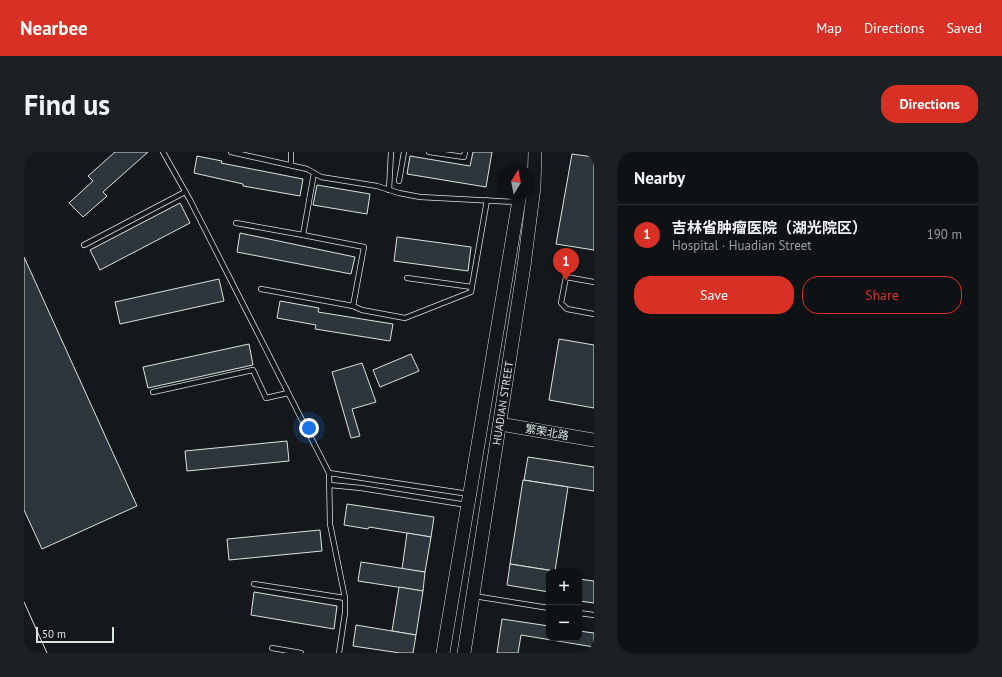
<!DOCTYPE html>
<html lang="en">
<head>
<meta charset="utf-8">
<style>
	body { margin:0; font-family:"PT Sans","Noto Sans SC",sans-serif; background:#1d2022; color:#f1f3f6 }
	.controls { position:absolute; right:12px; bottom:12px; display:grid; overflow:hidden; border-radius:8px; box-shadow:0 1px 3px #0004 }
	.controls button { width:36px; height:36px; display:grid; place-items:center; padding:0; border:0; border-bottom:1px solid #2f3234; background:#0f1215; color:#f1f3f6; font:20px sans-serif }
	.compass { position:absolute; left:474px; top:12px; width:36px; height:36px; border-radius:50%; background:#0f1215; box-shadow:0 1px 3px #0004; rotate:10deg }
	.scale { position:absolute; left:12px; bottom:10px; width:78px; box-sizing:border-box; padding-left:4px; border:2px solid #d8e6dc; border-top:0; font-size:11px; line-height:14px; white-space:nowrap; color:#d8e6dc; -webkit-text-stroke:3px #14181c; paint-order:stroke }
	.you { position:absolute; left:285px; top:276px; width:14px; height:14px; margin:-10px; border:3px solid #fff; border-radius:50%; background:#1a73e8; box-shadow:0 0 0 6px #1a73e833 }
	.badge { display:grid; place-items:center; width:26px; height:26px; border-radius:50%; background:#d93025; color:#fff; font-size:13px; font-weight:700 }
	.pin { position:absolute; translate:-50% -33px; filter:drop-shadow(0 1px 2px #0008) }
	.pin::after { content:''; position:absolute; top:21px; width:14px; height:12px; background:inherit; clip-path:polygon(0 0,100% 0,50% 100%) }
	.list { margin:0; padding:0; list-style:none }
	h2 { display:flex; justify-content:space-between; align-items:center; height:52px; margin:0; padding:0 16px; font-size:17px }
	h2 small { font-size:13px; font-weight:400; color:#9b9ea0 }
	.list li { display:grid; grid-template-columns:26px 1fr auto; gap:12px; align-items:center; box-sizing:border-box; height:60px; padding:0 16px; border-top:1px solid #2f3234 }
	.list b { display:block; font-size:15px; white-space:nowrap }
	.list p { margin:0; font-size:13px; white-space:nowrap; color:#9b9ea0 }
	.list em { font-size:13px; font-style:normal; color:#9b9ea0 }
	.actions { display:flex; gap:8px; padding:12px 16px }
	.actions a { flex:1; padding:9px 0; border:1px solid #d93025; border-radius:16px; text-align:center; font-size:14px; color:#d93025 }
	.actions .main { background:#d93025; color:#fff }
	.map { position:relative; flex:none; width:570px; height:501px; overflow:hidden; border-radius:16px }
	header { display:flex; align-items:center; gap:24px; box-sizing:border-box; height:56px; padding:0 20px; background:#d93025; color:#fff }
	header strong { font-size:19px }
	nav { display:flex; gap:22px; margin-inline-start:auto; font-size:14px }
	.intro { display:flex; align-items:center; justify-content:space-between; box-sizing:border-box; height:96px; padding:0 24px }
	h1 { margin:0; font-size:28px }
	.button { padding:10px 18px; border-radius:16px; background:#d93025; color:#fff; font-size:14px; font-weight:700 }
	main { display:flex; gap:24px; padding:0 24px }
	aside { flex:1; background:#0f1215; border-radius:16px; box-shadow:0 1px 3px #0004 }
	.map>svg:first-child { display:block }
	.building { fill:#2c363c; stroke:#d8e6dc }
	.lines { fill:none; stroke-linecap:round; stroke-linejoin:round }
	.lane-casing { stroke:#d8e6dc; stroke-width:6 }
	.secondary-casing { stroke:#d8e6dc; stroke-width:14 }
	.lane { stroke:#14181c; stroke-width:4.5 }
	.secondary { stroke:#14181c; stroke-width:13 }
	.tram { stroke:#d8e6dc; stroke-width:1 }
	.labels { text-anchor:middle; stroke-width:3; stroke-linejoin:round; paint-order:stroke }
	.street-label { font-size:11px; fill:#d8e6dc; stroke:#14181c }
</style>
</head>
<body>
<header>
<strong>Nearbee</strong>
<nav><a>Map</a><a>Directions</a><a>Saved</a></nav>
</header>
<div class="intro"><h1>Find us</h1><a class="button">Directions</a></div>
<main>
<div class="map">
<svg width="570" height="501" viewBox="0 0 570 501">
	<rect width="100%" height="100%" fill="#14181c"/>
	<g class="building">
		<polygon points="91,0 124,0 79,40 83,44 59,65 45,51 69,29 64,24"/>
		<polygon points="449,0 468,0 462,35 383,22 386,4 446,14"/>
		<polygon points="548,2 570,5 570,98 532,92"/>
		<polygon points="173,4 198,9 197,11 279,27 276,44 219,34 219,32 170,21"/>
		<polygon points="293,33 346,42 343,62 289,53"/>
		<polygon points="156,51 166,71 76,118 66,98"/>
		<polygon points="216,81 331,105 327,122 213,100"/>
		<polygon points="373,85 447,95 444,119 370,109"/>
		<polygon points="0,105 113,354 18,397 0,358"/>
		<polygon points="195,127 200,149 96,172 91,150"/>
		<polygon points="256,149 295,156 294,160 369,172 366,189 291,177 292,173 253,166"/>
		<polygon points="535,187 570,193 570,256 525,248"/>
		<polygon points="225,192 229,213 124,236 119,215"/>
		<polygon points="387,202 395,219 356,235 349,218"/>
		<polygon points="338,211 352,250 328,257 336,284 327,286 308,220"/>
		<polygon points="263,289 265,309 163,319 161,299"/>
		<polygon points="504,305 570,315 570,339 500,328"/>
		<polygon points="499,328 544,335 531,419 486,412"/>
		<polygon points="323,352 410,365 407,385 345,375 344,377 320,373"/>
		<polygon points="296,378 298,399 205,408 203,387"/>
		<polygon points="383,381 407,385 401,420 378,417"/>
		<polygon points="337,410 401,420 399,439 334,429"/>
		<polygon points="486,412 536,420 525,420 525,440 483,433"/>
		<polygon points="555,427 570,429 570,451 555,449"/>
		<polygon points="375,435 399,439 392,483 368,479"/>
		<polygon points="230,440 313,454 310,477 227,463"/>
		<polygon points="478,467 525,474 525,486 555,486 555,479 570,481 570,495 497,483 494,501 473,501"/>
		<polygon points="332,473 392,483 389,501 376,501 329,494"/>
	</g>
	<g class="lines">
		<g class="lane-casing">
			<g id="lane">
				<polyline points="139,0 166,48 305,321 306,372 321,446 321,461 315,501"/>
				<polyline points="207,0 283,17 297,25 353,34 375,41 396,45 493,50"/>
				<polyline points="405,0 440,5 441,0"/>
				<polyline points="267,13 267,0"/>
				<polyline points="375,29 380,0"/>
				<polyline points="365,38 367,0"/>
				<polyline points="212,71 279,83 290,21"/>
				<polyline points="60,93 161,40"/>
				<polyline points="383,126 448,135"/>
				<polyline points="570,130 542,125 537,151 543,157 570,162"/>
				<polyline points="237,137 329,154 340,95 279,83"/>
				<polyline points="329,154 338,158 381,166 447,140 463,48"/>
				<polyline points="129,240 229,218 242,246 264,241"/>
				<polyline points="305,321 445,342"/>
				<polyline points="306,333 337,336 443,353"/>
				<polyline points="230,432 321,446"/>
				<polyline points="450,444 525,456"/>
				<polyline points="555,461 570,463"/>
				<polyline points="248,496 277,501"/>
			</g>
		</g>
		<g class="secondary-casing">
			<g id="secondary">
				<polyline points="476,272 570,288"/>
				<polyline points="419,501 496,42"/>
				<path id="s1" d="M440,501L500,114L510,35L511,0"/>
			</g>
		</g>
		<use href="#lane" class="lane"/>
		<use href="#secondary" class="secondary"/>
		<polyline class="tram" points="0,450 23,501"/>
	</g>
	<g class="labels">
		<g class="street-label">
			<text dy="4" stroke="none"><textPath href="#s1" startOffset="253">HUADIAN STREET</textPath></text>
			<text transform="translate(523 280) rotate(10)" y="4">繁荣北路</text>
		</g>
	</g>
</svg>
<div class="controls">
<button>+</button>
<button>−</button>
</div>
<svg class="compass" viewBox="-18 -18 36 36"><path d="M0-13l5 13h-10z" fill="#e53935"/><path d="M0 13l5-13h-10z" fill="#9b9ea0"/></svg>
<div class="scale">50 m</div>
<div class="you"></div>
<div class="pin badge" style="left:542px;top:129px">1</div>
</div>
<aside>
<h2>Nearby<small></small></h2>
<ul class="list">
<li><span class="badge">1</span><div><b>吉林省肿瘤医院（湖光院区）</b><p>Hospital · Huadian Street</p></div><em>190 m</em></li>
</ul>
<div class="actions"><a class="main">Save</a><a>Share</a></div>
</aside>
</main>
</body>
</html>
